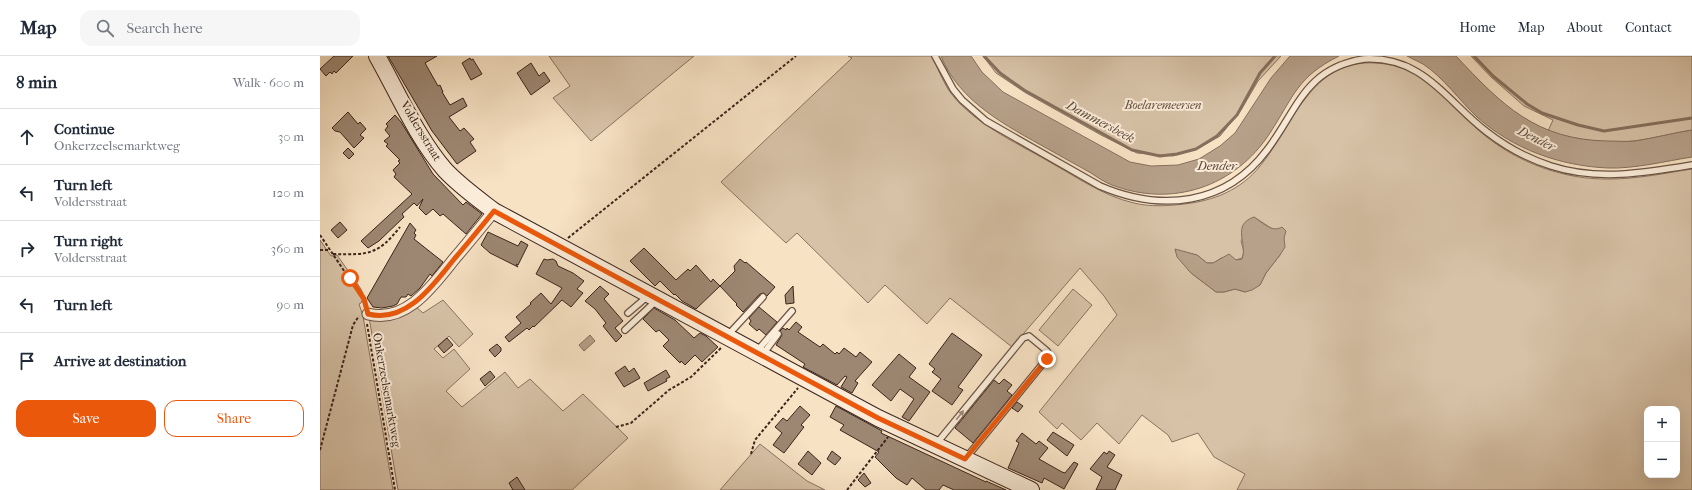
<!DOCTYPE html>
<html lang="en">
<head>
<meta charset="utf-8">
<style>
	body { margin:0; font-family:"IM FELL French Canon",serif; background:#f6f6f7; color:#1f2937 }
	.controls { position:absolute; right:12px; bottom:12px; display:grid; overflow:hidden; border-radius:8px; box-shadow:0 4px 16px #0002 }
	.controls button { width:36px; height:36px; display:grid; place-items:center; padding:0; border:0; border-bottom:1px solid #e0e1e3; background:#fff; color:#1f2937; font:20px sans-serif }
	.stop { position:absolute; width:12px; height:12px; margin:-9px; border:3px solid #ea580c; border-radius:50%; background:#fff }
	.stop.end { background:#ea580c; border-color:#fff; box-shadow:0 1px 4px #0008 }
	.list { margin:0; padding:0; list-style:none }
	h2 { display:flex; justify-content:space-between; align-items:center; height:52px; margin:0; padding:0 16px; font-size:17px }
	h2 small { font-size:13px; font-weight:400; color:#747a83 }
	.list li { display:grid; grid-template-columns:26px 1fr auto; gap:12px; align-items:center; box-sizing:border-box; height:56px; padding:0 16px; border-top:1px solid #e0e1e3 }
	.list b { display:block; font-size:15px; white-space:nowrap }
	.list p { margin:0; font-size:13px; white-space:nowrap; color:#747a83 }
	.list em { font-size:13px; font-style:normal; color:#747a83 }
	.actions { display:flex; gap:8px; padding:12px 16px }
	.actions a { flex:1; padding:9px 0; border:1px solid #ea580c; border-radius:12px; text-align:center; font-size:14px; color:#ea580c }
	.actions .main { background:#ea580c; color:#fff }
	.icon { flex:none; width:22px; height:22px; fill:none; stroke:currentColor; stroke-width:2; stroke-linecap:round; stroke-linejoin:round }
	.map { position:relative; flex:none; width:1372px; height:434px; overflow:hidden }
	header { display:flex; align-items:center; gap:24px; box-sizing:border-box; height:56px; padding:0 20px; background:#fff; border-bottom:1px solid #e0e1e3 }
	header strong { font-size:19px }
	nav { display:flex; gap:22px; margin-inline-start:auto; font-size:14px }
	.search { width:280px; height:36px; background:#f6f6f7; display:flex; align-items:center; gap:10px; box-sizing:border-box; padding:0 14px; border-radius:12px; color:#747a83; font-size:15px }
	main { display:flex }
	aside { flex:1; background:#fff }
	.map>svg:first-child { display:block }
	.green { fill:#d7c2a7; stroke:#8a7360; fill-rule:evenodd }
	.water { fill:#b7a18a; stroke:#866f5d }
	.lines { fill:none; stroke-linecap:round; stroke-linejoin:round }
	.stream { stroke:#866f5d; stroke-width:3 }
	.building { fill:#9d8772; stroke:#3c241a }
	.lane-casing { stroke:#6b5444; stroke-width:8 }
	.street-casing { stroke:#6b5444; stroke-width:13 }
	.secondary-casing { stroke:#3c241a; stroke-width:18 }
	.path { stroke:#3c241a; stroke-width:2; stroke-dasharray:3 2; stroke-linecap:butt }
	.lane { stroke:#faecd9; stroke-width:5.5 }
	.street { stroke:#faecd9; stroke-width:11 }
	.secondary { stroke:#faecd9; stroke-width:16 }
	.oneway { fill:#9b887a }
	.route { stroke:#ea580c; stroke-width:5 }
	.labels { text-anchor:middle; stroke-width:4; stroke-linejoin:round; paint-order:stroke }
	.park-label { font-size:12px; font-style:italic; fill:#634c3d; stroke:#faecd9 }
	.street-label { font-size:12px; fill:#3c241a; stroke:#faecd9 }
	.water-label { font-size:13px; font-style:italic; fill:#614a3c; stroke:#faecd9 }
</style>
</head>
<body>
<header>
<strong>Map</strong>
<div class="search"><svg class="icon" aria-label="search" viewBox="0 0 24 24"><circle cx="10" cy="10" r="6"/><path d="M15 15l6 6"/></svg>Search here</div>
<nav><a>Home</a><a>Map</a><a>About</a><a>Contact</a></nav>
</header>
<main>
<aside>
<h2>8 min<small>Walk · 600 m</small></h2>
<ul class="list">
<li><svg class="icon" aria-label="ahead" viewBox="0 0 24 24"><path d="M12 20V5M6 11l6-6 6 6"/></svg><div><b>Continue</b><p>Onkerzeelsemarktweg</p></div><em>30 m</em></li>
<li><svg class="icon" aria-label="left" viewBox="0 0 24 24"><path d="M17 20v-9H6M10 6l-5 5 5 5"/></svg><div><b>Turn left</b><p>Voldersstraat</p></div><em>120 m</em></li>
<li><svg class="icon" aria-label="right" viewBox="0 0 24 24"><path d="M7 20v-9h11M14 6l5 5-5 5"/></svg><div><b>Turn right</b><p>Voldersstraat</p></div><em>360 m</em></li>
<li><svg class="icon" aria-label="left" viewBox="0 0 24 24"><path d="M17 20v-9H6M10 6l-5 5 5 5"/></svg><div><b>Turn left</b></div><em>90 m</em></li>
<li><svg class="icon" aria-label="arrive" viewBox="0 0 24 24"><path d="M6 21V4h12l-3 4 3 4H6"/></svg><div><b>Arrive at destination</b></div></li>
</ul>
<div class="actions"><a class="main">Save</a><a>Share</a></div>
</aside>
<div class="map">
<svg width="1372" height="434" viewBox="0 0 1372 434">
	<rect width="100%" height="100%" fill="#f7e2c4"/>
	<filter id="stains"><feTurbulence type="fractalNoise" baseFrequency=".005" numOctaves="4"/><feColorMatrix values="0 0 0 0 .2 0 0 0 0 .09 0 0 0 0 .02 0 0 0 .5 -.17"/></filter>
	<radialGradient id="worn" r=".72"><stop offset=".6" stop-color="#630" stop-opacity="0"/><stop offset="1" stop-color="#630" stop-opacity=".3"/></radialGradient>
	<g class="green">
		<polygon points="229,0 374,0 271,85 233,42 250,30"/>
		<path d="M528,0H612C617,11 622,23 628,33C649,65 695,86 728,105C755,120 783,140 814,147C830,151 848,150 864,148C893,145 921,134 940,110C974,69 990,3 1056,7C1110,10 1126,47 1163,78C1198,107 1245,124 1290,123C1318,123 1345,117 1372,113V434H917L925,418L894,401L878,377L852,386L848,379L822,359L799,388L777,367L761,384L742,367L737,373L719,356L797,259L784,240L760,212L692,291L630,242L607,268L565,229L548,247L477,177L466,187L401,126L532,2ZM934,161L954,174H958L964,182L960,199L946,217L940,229L925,236L915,233L904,236H896L871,217L855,194L877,199L887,207H894L901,202L916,204L922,202L924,196L921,185ZM1327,353H1357V419H1327Z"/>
		<polygon points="663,0 961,0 938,25 921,54 900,80 881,91 853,100 817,97 781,79 706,37 676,17"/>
		<path d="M1151,0H1372V74C1353,77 1333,83 1314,85C1286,88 1255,84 1228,75L1233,64L1204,50L1171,21Z"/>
		<polygon points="0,184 11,200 17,199 41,233 44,240 41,247 39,248 43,260 73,434 0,434"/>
		<polygon points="753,233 772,249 738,290 719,274"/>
		<polygon points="123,244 153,278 139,291 129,280 114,293 123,302 134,293 150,313 126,335 142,351 185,316 198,332 210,323 243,355 263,338 308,382 252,434 78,434 49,261 96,251 103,257"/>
		<polygon points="440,388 487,425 505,434 400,434"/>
	</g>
	<g class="water">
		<path d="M621,0H651L662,16L683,36L810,106L831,110L858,109L879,103L900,90L915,77L951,22L970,0H1019C977,21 974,40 950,77C915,131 852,152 792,129C784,126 777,121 771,117C757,109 742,101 728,93C687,70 639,46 621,0Z"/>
		<path d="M1087,0H1136C1182,49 1216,84 1288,85C1297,85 1306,86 1315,85C1334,82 1353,77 1372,74V101C1346,105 1314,113 1288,112C1240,110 1193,93 1157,61C1139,44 1124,22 1103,8C1098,5 1092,3 1087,0Z"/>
		<path d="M934,161C943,167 952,177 962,171L966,175L964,182L965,191L960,199L946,217L940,229L932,234L925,236L915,233L904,236H896L871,217L857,201L855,193L877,199L887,207H893L909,198L916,204L922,203C928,187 911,169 934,161Z"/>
		<polygon points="270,279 275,285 264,295 259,289"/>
	</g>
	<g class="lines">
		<g class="stream">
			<polyline points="664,0 680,17 704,34 812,94 840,100 857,98 876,93 897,80 917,59 940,17 955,0"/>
			<polyline points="1154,0 1173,20 1207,48 1222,57 1258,69 1284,75 1372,62"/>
		</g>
	</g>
	<g class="building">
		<polygon points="14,0 33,0 16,17 14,15 12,18 10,16 6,20 0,13"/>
		<polygon points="68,0 117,0 105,7 118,30 120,29 123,36 122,36 130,49 143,42 147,50 129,61 140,75 144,72 154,83 150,86 156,95 137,108 112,75"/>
		<polygon points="150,2 151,4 153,3 154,5 162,18 151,24 142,7"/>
		<polygon points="211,7 219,20 224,16 230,25 211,39 197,17"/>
		<polygon points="28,56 38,68 40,66 46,73 40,79 44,82 34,92 20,76 15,75 12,72"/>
		<polygon points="75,59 81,66 113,118 143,149 146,146 162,158 146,178 123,158 120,160 113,153 106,159 99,152 103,143 97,150 94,147 82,158 84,161 59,185 48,192 41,185 92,138 74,121 76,118 73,114 80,107 78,105 80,104 66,90 68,88 64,85 70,80 65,74 68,70 66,68"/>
		<polygon points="28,92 34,98 29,103 23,97"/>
		<polygon points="20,166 27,174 18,182 11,174"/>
		<polygon points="90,167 96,174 94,177 96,179 94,183 123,206 112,220 110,218 100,232 91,240 88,238 86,241 81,241 77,248 73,250 62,252 53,251 47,242"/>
		<polygon points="168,176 198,190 201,185 208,189 198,209 196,208 198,211 170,197 161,189"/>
		<polygon points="324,192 356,224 368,213 370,215 376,209 391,226 393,223 400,230 376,253 362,245 355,238 354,239 340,225 335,230 310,205"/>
		<polygon points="224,203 227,204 233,203 236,205 238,210 253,217 264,225 257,233 263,237 251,251 242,244 214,271 213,270 209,274 207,272 189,286 185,281 201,267 196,261 211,248 210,247 221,237 231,248 242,232 216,218"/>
		<polygon points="420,203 425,207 426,206 455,231 447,240 444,237 440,238 423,256 416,249 417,248 400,230 415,215 414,210"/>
		<polygon points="280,230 289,238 284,243 303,265 295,272 302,280 296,286 283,270 286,267 275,253 265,245"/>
		<polygon points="473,230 474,247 466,248 465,239"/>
		<polygon points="439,251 457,266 446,279 439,273 437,275 429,268 431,265 429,262"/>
		<polygon points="334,252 355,264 374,282 380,277 386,280 398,291 382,306 375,299 365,309 361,305 360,307 343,290 349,284 339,274 336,276 323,263"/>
		<polygon points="476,266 482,271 478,276 500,291 503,288 515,298 517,296 519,298 524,292 536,301 540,296 552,306 535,325 538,327 532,337 521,331 527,321 525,320 517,329 483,311 485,308 456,289 462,279 460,275 463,272 466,274 467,272 469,274"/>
		<polygon points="632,277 662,299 638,331 643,334 632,349 612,335 621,323 612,316 615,313 609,308"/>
		<polygon points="127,282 133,289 124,297 118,290"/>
		<polygon points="177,288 181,292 181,295 175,301 169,294"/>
		<polygon points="579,298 596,312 589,321 610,336 589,365 582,361 594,343 580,333 571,345 552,329"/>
		<polygon points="305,310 309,316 314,312 320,322 304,331 295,317"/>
		<polygon points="346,314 350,321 346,323 347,325 328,335 324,327"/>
		<polygon points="170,315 175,321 165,330 160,323"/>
		<polygon points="684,323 692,329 687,335 692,339 653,387 635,372 674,324 679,328"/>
		<polygon points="697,346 703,350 698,356 692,352"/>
		<polygon points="480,350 490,359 481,369 484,371 464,397 453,389 462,377 455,371 463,362 467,365"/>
		<polygon points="516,350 562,375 561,377 666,426 666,425 686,434 634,434 623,429 619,434 606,434 592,422 587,429 576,422 555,401 559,396 520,374 524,369 510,361"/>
		<polygon points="733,376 754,389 747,400 727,384"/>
		<polygon points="702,377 716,388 719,385 728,392 719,403 742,416 745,417 754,406 758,408 744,433 724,422 722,427 688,412 699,387 696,385"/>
		<polygon points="488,395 501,407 492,419 478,408"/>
		<polygon points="512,395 521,402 515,409 507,403"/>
		<polygon points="789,395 795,399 787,411 802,419 795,434 776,434 782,421 770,413 784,396 787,398"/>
		<polygon points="544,417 551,427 545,431 538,424"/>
		<polygon points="197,421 205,434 193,434 189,427"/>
	</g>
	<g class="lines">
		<g class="lane-casing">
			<g id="lane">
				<path d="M615,0L633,33L642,44L666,65L780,130C841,156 905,150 947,94C978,53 985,12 1044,3C1104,0 1127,46 1167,76C1185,90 1209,103 1231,110C1277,125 1325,117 1372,109"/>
				<polyline points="308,257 328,240"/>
				<polyline points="305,274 336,245"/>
				<polyline points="408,279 443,241"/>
				<polyline points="437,295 472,255"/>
				<polyline points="443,298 458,278"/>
				<polyline points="617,387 703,282 709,280 727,295 729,300 646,402"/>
			</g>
		</g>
		<g class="street-casing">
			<path id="street" d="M48,258C87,268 114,228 135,202C148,187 161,171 174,155"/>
		</g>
		<g class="secondary-casing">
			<path id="secondary" d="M57,0C78,37 97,82 125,114C140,130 157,142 174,155L558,362L711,434"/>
		</g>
		<g class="path">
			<polyline points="0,179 43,243 45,250"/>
			<polyline points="248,182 476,0"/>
			<polyline points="0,194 10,194"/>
			<path d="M13,198C48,199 58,199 80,171"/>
			<polyline points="47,268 75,434"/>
			<polyline points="296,371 311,367 349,334 371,321 401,292"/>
			<polyline points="0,394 33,269 39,260"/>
			<polyline points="431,398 435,384 478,332"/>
			<polyline points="527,434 568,381"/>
		</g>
		<use href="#lane" class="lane"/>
		<use href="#street" class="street"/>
		<use href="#secondary" class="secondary"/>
	</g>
	<defs><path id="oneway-solid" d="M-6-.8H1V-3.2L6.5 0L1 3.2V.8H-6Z"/></defs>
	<use class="oneway" href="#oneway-solid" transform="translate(640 359) rotate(-51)"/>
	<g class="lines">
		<path class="route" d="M30,222L44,243L48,258C87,268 114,228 135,202C148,187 161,171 174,155L558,362L645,403L727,303"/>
	</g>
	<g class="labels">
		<g class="park-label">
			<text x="843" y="53">Boelaremeersen</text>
		</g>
		<g class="street-label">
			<text transform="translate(101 75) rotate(59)" y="4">Voldersstraat</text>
			<text transform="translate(67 334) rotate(80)" y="4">Onkerzeelsemarktweg</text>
		</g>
		<g class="water-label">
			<text transform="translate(781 65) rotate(28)" y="5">Dammersbeek</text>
			<text transform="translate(1217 82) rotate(27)" y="5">Dender</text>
			<text x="897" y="114">Dender</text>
		</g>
	</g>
	<rect width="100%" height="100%" filter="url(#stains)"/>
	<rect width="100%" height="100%" fill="url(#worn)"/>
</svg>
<div class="controls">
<button>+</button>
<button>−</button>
</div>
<div class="stop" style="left:30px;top:222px"></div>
<div class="stop end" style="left:727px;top:303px"></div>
</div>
</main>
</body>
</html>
